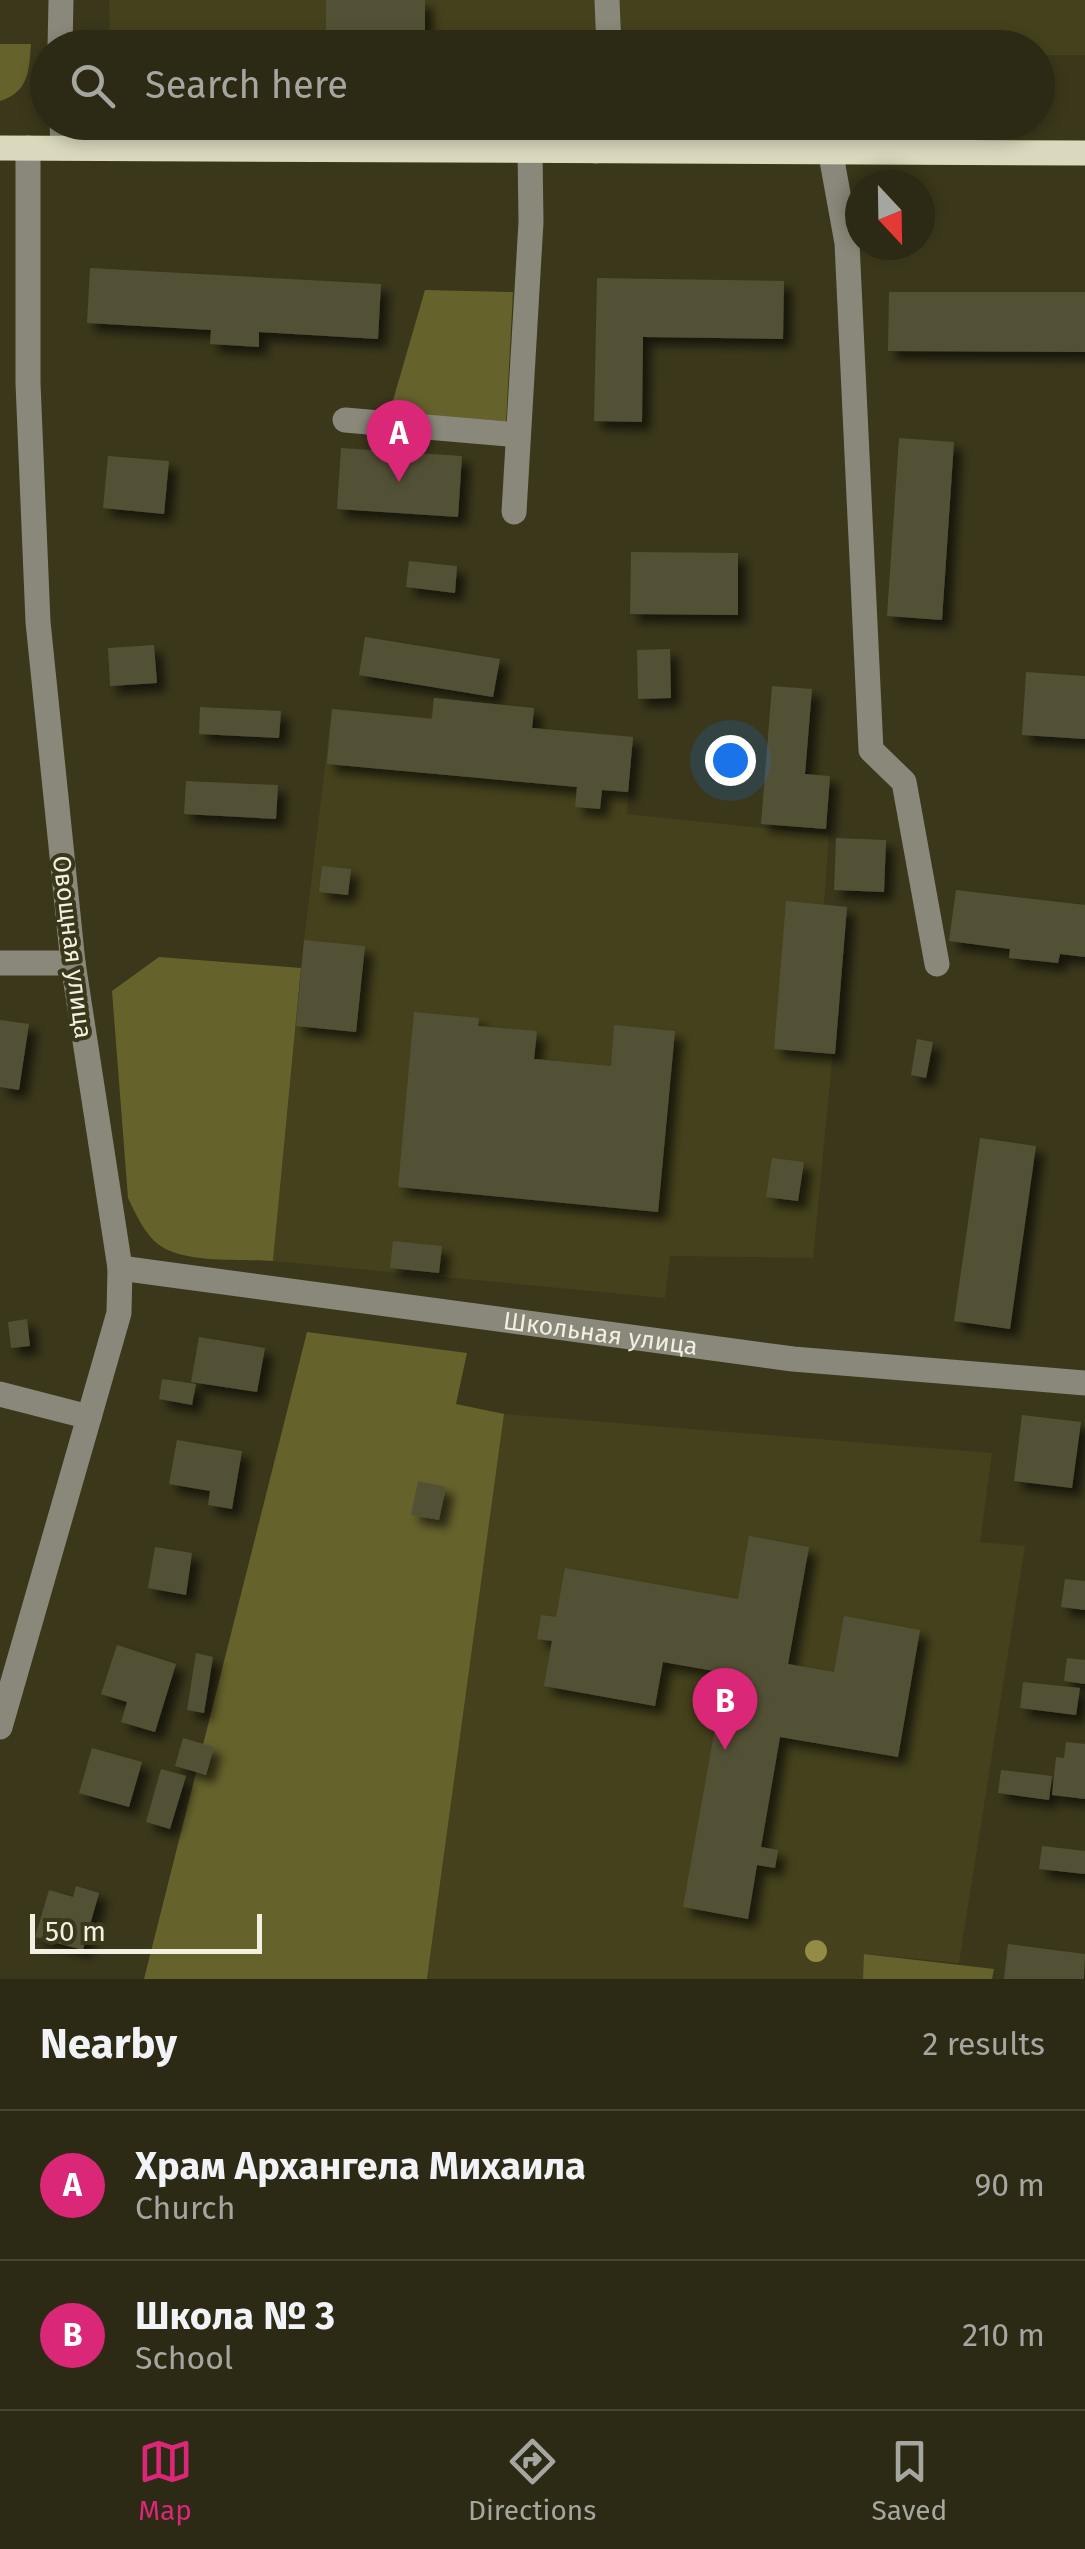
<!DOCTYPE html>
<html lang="en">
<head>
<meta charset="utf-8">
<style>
	body { margin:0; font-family:"Fira Sans",sans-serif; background:#383522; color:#f1f3f6 }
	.compass { position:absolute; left:845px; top:170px; width:90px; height:90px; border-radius:50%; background:#2c2914; box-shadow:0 5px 15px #0003; rotate:158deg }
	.scale { position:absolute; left:30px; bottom:25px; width:232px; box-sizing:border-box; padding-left:10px; border:5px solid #f2f1e1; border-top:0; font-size:28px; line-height:35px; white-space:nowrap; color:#f2f1e1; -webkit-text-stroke:8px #3a371b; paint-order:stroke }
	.you { position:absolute; left:730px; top:760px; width:35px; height:35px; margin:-25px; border:8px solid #fff; border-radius:50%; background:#1a73e8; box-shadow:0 0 0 15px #1a73e833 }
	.badge { display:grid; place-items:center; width:65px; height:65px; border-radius:50%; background:#db2777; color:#fff; font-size:32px; font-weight:700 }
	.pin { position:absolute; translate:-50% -82px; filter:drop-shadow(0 2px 5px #0008) }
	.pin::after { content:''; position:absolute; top:52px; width:35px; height:30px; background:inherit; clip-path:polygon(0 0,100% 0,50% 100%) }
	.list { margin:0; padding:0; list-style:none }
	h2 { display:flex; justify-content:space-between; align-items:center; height:130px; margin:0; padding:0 40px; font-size:42px }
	h2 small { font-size:32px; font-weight:400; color:#a6a6a0 }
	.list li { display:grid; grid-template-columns:65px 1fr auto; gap:30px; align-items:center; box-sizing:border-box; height:150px; padding:0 40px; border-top:2px solid #484534 }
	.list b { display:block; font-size:38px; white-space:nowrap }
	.list p { margin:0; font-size:32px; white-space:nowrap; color:#a6a6a0 }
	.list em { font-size:32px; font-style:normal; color:#a6a6a0 }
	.icon { flex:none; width:55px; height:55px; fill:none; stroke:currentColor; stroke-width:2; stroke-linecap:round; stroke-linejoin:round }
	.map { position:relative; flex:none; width:1085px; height:1979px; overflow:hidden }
	.search { position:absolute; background:#2c2914; box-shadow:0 5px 15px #0003; left:30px; right:30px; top:30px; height:110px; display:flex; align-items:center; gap:25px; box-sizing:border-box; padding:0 35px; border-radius:55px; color:#a6a6a0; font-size:38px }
	.sheet { height:430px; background:#2c2914 }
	nav { display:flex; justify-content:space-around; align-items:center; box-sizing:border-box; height:140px; border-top:2px solid #484534; background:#2c2914; font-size:28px; color:#a6a6a0 }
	nav a { display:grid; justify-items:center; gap:5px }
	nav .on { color:#db2777 }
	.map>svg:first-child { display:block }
	.built { fill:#44411c }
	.green { fill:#66622c }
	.building { fill:#535134; filter:url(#shadow) }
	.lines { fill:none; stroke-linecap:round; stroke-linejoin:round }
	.minor { stroke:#89887a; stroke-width:25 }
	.major { stroke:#dbd9bd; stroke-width:25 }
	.tree { fill:#938c47 }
	.labels { text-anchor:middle; stroke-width:8; stroke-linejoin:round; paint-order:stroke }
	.street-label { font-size:25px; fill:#f2f1e1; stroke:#3a371b }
</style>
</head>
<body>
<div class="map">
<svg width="1085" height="1979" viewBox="0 0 1085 1979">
	<defs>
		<filter id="shadow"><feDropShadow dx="8" dy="8" stdDeviation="5" flood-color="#0009"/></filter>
	</defs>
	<rect width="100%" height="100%" fill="#3a371b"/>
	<g class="built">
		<polygon points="109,0 1085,0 1085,55 1038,55 1038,48 605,48 579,42 110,44"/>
		<polygon points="434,698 534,708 533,728 633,737 627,814 829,835 824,904 847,907 813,1258 670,1256 665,1298 273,1261 304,940 332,709 431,718"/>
		<polygon points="504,1414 992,1453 980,1542 1025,1546 959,1963 865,1954 863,1979 427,1979"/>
	</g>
	<g class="green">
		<path d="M0,44H31C29,71 29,92 0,101Z"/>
		<polygon points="425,290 513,292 506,423 389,414"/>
		<path d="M159,957L301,968L273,1261C243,1259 190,1263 164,1248C146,1238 137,1216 128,1198L112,991Z"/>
		<polygon points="307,1332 467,1353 456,1404 504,1414 427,1979 144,1979"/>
		<polygon points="864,1954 994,1969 992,1979 863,1979"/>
	</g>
	<g class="building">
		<polygon points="326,0 425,0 425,30 326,31"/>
		<polygon points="90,268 381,284 378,339 259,332 259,347 210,344 211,330 87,323"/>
		<polygon points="597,278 784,281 783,339 643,337 642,422 594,421"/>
		<polygon points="889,292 1085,292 1085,352 888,351"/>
		<polygon points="899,438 954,442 942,620 887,616"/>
		<polygon points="341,448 462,456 458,517 337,509"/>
		<polygon points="108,456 169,461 164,514 103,508"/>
		<polygon points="631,552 738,553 738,615 630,614"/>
		<polygon points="409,561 457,566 455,593 406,587"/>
		<polygon points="365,637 500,659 493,697 359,675"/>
		<polygon points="154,645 157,683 110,686 108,648"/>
		<polygon points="670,649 671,698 638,699 637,650"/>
		<polygon points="1026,672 1085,676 1085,739 1022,735"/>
		<polygon points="772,686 812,689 805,774 830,776 826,829 761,824"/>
		<polygon points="434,698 534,708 532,728 633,737 628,792 602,790 600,809 575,807 577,787 327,764 332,709 432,719"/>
		<polygon points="200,707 281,711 279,738 199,734"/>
		<polygon points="186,781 278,785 276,819 184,814"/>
		<polygon points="836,838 886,840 884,892 834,890"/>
		<polygon points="322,866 351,869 348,895 319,892"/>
		<polygon points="956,890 1085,905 1085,957 1060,954 1058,963 1009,958 1010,949 949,941"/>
		<polygon points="786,901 847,907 835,1054 774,1049"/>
		<polygon points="304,940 365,946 356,1032 296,1026"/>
		<polygon points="414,1012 479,1018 478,1026 537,1031 534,1059 611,1066 614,1025 675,1031 658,1212 398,1187"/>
		<polygon points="0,1020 29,1024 19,1090 0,1087"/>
		<polygon points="917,1039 933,1042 926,1078 911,1075"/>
		<polygon points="980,1138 1036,1146 1010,1329 954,1321"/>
		<polygon points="772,1158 804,1162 798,1201 766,1197"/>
		<polygon points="393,1241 442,1246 439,1273 390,1268"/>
		<polygon points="27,1319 30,1346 11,1348 8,1322"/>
		<polygon points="199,1337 265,1348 257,1392 191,1382"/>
		<polygon points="162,1379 196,1384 192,1405 159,1399"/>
		<polygon points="1022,1415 1081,1422 1072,1488 1014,1481"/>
		<polygon points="177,1440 242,1451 232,1509 208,1505 210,1491 169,1484"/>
		<polygon points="418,1481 446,1487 439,1520 411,1515"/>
		<polygon points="749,1536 809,1547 788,1664 834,1672 844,1616 920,1630 898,1757 780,1737 761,1847 778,1850 775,1868 757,1865 748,1919 683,1907 725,1673 663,1662 655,1706 544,1686 552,1641 537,1639 541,1615 556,1617 565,1568 738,1599"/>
		<polygon points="155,1547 192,1553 186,1595 148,1588"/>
		<polygon points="1065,1579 1085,1581 1085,1610 1061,1607"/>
		<polygon points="117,1645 176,1664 155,1732 121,1722 127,1702 101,1694"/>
		<polygon points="196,1653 213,1657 204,1713 187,1710"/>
		<polygon points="1067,1658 1085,1660 1085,1684 1064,1681"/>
		<polygon points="1023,1682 1080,1688 1076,1715 1020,1708"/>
		<polygon points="183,1738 214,1747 206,1775 175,1766"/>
		<polygon points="1066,1742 1085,1744 1085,1799 1052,1795 1056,1757 1064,1758"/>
		<polygon points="92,1748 142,1762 129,1807 79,1793"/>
		<polygon points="161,1769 186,1776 170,1829 146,1822"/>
		<polygon points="1001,1770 1052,1776 1049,1800 998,1793"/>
		<polygon points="1042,1846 1085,1851 1085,1874 1039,1869"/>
		<polygon points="76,1886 99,1893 83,1950 35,1937 49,1890 73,1897"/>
		<polygon points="1008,1944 1085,1954 1084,1979 1004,1979"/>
	</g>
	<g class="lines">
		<g class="minor">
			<polyline points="607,0 609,48"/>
			<polyline points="60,48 61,0"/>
			<polyline points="62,122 63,148"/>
			<polyline points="825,122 847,243 871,750 904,782 937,964"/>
			<polyline points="596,151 601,122"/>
			<polyline points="345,420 518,435"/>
			<polyline points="514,512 531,222 530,151"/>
			<polyline points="0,963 73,963"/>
			<path id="s1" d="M120,1268L793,1359L1085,1383"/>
			<polyline points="0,1394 89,1417"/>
			<polyline points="0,1727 119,1313 120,1268 73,963 38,622 28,383 28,148"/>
		</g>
		<polyline class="major" points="0,148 1085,153"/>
	</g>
	<circle class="tree" cx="816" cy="1951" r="11"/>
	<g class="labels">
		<g class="street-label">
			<text transform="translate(73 947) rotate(83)" y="9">Овощная улица</text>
			<text dy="9" stroke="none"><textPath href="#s1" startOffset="485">Школьная улица</textPath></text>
		</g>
	</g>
</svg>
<svg class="compass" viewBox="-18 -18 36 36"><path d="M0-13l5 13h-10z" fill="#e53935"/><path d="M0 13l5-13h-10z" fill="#a6a6a0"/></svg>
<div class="scale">50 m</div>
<div class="you"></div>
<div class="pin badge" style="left:399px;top:482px">A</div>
<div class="pin badge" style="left:725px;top:1750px">B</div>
<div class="search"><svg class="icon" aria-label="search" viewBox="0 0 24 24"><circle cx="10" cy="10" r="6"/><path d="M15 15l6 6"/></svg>Search here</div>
</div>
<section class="sheet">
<h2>Nearby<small>2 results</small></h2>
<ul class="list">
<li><span class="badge">A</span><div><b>Храм Архангела Михаила</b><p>Church</p></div><em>90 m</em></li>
<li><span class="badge">B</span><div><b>Школа № 3</b><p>School</p></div><em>210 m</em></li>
</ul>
</section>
<nav>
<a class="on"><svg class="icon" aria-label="map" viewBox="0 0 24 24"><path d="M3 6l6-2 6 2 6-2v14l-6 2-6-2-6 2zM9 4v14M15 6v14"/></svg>Map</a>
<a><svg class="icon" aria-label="directions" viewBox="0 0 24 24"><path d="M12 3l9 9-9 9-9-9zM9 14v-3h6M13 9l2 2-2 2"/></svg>Directions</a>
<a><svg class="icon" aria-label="saved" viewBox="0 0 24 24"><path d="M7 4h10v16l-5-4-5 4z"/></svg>Saved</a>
</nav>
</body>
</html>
